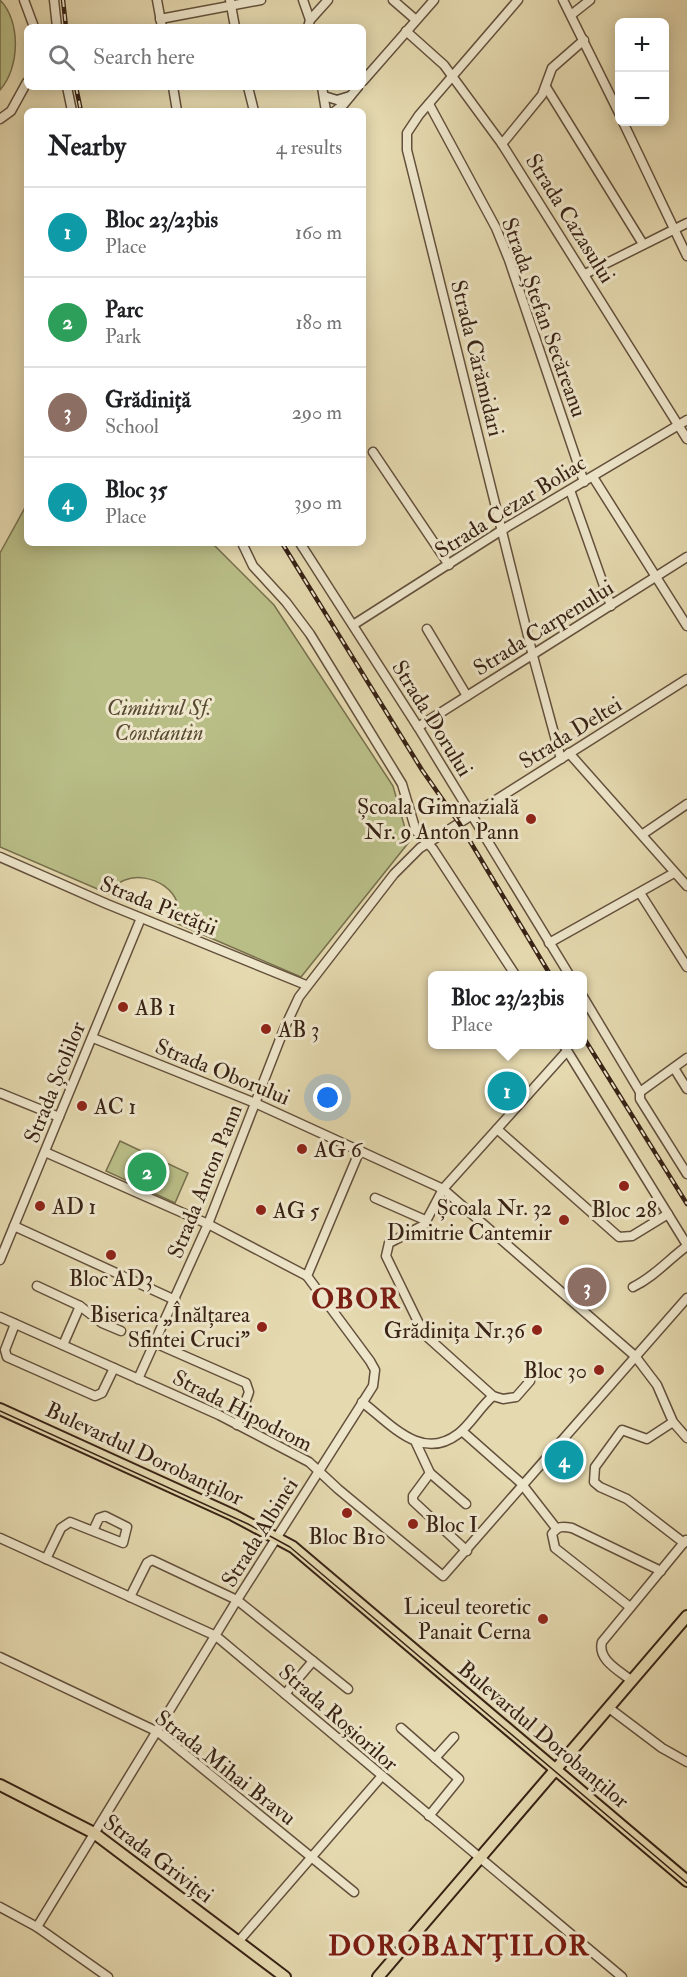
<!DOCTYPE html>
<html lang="en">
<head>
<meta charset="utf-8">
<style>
	body { margin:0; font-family:"IM FELL Double Pica",serif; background:#f2f2f2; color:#202124 }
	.controls { position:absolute; right:18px; top:18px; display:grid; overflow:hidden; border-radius:9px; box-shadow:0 3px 15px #0003 }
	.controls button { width:54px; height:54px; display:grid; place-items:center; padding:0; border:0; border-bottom:2px solid #e0e0e0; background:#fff; color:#202124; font:30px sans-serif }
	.you { position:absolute; left:328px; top:1098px; width:21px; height:21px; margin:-15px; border:4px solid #fff; border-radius:50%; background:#1a73e8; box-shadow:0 0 0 9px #1a73e833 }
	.badge { display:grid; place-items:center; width:39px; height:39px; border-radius:50%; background:#8f2418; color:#fff; font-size:20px; font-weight:700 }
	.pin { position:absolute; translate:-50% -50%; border:3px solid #fff; box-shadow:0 2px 6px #0006 }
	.popup { position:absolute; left:428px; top:971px; width:159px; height:78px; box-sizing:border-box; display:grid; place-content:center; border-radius:9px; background:#fff; filter:drop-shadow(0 2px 4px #0005); font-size:20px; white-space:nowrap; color:#757577 }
	.popup b { font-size:22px; color:#202124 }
	.popup::after { content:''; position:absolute; left:50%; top:100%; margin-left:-12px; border:12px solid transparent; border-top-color:#fff }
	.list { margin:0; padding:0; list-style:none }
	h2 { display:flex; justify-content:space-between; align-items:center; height:78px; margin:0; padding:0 24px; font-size:26px }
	h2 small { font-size:20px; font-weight:400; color:#757577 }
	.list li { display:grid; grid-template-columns:39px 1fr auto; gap:18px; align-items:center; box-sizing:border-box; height:90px; padding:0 24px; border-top:2px solid #e0e0e0 }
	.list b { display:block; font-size:22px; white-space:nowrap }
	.list p { margin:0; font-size:20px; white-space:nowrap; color:#757577 }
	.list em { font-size:20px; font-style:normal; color:#757577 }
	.icon { flex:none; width:33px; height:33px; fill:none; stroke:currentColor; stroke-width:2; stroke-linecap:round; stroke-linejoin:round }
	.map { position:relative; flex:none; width:687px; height:1977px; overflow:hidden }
	.search { position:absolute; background:#fff; box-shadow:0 3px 15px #0003; left:24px; top:24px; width:342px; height:66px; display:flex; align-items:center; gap:15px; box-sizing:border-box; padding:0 21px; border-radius:9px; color:#757577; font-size:22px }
	.panel { position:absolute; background:#fff; box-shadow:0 3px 15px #0003; left:24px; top:108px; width:342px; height:438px; border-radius:9px }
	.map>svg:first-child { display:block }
	.green { fill:#b9be87; stroke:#78704e; stroke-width:1.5 }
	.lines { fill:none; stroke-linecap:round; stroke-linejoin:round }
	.minor-casing { stroke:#63503c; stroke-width:11 }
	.major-casing { stroke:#382215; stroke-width:14 }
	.minor { stroke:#eee6cb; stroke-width:8 }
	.major { stroke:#e5d9af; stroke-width:10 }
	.tram { stroke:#382215; stroke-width:1.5 }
	.rail-casing { stroke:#382215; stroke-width:4.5 }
	.rail { stroke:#eee6cb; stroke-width:2; stroke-dasharray:7; stroke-linecap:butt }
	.poi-dot { fill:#8f2418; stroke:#eee6cb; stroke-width:2 }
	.labels { text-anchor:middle; stroke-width:6; stroke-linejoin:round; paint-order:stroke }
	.street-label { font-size:22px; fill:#382215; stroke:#eee6cb }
	.park-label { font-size:22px; font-style:italic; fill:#584932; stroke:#eee6cb }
	.poi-label { font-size:22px; fill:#382215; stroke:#eee6cb; text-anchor:start }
	.district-label { font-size:28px; font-weight:bold; letter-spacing:1.5px; fill:#7a1f14; stroke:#eee6cb }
</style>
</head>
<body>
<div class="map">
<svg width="687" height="1977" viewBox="0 0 687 1977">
	<rect width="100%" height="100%" fill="#e5d9af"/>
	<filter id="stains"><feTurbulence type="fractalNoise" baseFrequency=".00333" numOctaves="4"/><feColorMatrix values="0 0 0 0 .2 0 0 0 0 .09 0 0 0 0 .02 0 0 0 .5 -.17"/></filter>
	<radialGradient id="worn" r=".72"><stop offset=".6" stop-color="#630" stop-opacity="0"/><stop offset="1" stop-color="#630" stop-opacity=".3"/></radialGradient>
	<g class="green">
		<path d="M0,0C21,21 20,68 0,90Z"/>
		<path d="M27,504V543H212L274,605L393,786L409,842L301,977L176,923L177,902C167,876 123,867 109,894L0,847V553Z"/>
		<polygon points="120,1141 188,1173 175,1203 106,1171"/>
	</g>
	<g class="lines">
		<g class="minor-casing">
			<g id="minor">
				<polyline points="24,0 34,27"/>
				<polyline points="54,0 57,27"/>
				<polyline points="157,0 162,27"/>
				<polyline points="230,0 235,27"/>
				<polyline points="303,0 310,20 308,27"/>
				<polyline points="393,0 416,20"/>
				<polyline points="518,0 419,115 407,133 407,150 533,656 561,759"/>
				<polyline points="563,0 620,115"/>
				<polyline points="571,15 590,0"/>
				<polyline points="160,19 261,0"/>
				<polyline points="310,20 328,0"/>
				<polyline points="406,31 444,65 502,144 687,439"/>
				<polyline points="363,81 434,0"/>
				<polyline points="67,87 72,111"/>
				<polyline points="173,87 177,111"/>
				<polyline points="248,87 254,111"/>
				<polyline points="322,87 326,111"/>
				<polyline points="546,87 643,244"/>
				<polyline points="324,96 337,100 350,96"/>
				<polyline points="429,104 496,228 509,260 584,482"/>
				<polyline points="335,111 344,104 358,87"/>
				<polyline points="0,119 11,111 27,82"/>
				<polyline points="623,122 687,256"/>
				<polyline points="502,144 542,95 552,68 584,40"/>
				<polyline points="585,274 687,223"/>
				<polyline points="373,452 449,565"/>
				<polyline points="593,477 687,626"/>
				<polyline points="570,490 611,606"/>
				<polyline points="242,543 253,566 286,602 310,634 402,784 416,831 433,849 516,976"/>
				<polyline points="300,543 418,727 570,976"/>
				<polyline points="353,625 502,530 687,420"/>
				<polyline points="427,629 467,696"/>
				<polyline points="418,727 687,557"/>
				<polyline points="569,753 687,886"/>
				<polyline points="643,834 687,804"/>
				<polyline points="0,857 107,904 306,985"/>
				<polyline points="640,893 687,967"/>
				<polyline points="549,943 674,873"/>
				<polyline points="582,995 640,1092 640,1099 687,1174"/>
				<polyline points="93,1038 255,1103 443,1189 635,1356 657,1385 673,1422 687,1438"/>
				<polyline points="563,1044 687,1245"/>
				<polyline points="674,1068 687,1089"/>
				<polyline points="640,1092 687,1058"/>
				<polyline points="0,1093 59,1117"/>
				<polyline points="497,1129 619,1237 632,1236 668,1214"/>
				<polyline points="45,1152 208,1224 307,1276"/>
				<polyline points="375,1198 425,1220"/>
				<polyline points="14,1226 175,1300"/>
				<polyline points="0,1260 141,918"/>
				<polyline points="37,1286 80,1306 102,1323 121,1331"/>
				<path d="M633,1287C654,1277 668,1260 687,1246"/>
				<polyline points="0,1317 219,1415 309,1462 338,1489 443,1576 687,1298"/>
				<polyline points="15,1324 5,1350 7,1357 95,1396 102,1393 114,1368"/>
				<polyline points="155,1343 246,1383 249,1392 237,1425"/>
				<polyline points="63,1345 80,1306"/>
				<polyline points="138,1379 208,1224 284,1029 299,997 394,874 420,848 687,679"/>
				<polyline points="493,1396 503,1399 516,1397 530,1381"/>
				<path d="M362,1402C391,1424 421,1462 458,1434C471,1424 480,1407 493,1396L424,1334L386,1256L389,1243L424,1225L443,1189L567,1051"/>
				<polyline points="673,1422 647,1439 622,1430 595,1467 594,1482 600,1487 627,1499 684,1543"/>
				<polyline points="462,1431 521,1483 556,1528"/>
				<polyline points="416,1443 430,1473 466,1504"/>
				<polyline points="430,1473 413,1496 413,1501 467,1551"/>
				<polyline points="0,1538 216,1636 622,1977"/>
				<polyline points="46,1559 61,1528 70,1522 123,1543 127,1527 105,1516 99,1518 93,1531"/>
				<polyline points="130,1597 147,1563 152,1560 237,1600 348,1689"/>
				<path d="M630,1607L555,1548L552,1534C558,1526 562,1526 572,1528L661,1571"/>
				<polyline points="0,1657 158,1732 354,1892"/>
				<path d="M632,1681C620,1671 597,1660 602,1642L686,1540"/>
				<polyline points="285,1694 313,1661"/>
				<polyline points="609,1708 662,1748 687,1762"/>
				<polyline points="401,1728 459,1779 429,1816"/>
				<polyline points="435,1758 454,1737"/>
				<polyline points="0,1907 37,1927 108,1977"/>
				<polyline points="37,1927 237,1600 373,1386 375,1370 370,1361 307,1276 360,1150"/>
				<polyline points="238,1942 381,1777"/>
			</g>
		</g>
		<g class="major-casing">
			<g id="major">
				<polyline points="0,1409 233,1515 293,1547 687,1881"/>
				<polyline points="0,1785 94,1833 285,1977"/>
				<polyline points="378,1977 687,1616"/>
			</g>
		</g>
		<use href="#minor" class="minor"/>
		<use href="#major" class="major"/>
		<polyline class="tram" points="0,1411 248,1524 290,1547 687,1883"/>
		<g class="rail-casing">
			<g id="rail">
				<polyline points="63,0 66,27"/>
				<polyline points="76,87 81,111"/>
				<polyline points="282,543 422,770 459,823 551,976"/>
				<polyline points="582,1035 687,1204"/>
			</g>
		</g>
		<use href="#rail" class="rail"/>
	</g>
	<g class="poi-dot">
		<circle cx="531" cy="819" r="6"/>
		<circle cx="123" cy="1007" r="6"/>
		<circle cx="266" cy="1029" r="6"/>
		<circle cx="82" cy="1106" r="6"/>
		<circle cx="302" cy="1149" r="6"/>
		<circle cx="624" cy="1186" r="6"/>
		<circle cx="40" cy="1206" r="6"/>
		<circle cx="261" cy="1210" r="6"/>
		<circle cx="564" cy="1220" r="6"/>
		<circle cx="111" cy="1255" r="6"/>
		<circle cx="262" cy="1327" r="6"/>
		<circle cx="537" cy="1330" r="6"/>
		<circle cx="599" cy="1370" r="6"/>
		<circle cx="347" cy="1513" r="6"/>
		<circle cx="413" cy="1524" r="6"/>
		<circle cx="543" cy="1619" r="6"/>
	</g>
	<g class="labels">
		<g class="street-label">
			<text transform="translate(571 218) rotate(58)" y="8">Strada Cazasului</text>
			<text transform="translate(545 317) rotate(70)" y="8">Strada Ștefan Secăreanu</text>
			<text transform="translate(478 358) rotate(76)" y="8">Strada Cărămidari</text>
			<text transform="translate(510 506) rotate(-32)" y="8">Strada Cezar Boliac</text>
			<text transform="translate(543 627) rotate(-32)" y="8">Strada Carpenului</text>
			<text transform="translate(433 718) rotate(58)" y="8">Strada Dorului</text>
			<text transform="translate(570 732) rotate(-32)" y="8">Strada Deltei</text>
			<text transform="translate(159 905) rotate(22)" y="8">Strada Pietății</text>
			<text transform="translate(223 1071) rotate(22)" y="8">Strada Oborului</text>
			<text transform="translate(54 1082) rotate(-68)" y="8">Strada Școlilor</text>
			<text transform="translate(204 1181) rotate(-68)" y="8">Strada Anton Pann</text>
			<text transform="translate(243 1410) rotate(27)" y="8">Strada Hipodrom</text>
			<text transform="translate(145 1453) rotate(25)" y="8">Bulevardul Dorobanților</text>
			<text transform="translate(259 1532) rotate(-58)" y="8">Strada Albinei</text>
			<text transform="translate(339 1717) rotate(41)" y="8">Strada Roșiorilor</text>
			<text transform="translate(544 1734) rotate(40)" y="8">Bulevardul Dorobanților</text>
			<text transform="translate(226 1767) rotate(38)" y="8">Strada Mihai Bravu</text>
			<text transform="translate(159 1858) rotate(37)" y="8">Strada Griviței</text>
		</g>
		<g class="park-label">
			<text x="159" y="715">Cimitirul Sf.<tspan x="159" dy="25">Constantin</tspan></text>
		</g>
		<g class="poi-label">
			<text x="519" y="814" text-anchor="end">Școala Gimnazială<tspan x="519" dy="25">Nr. 9 Anton Pann</tspan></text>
			<text x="135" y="1015">AB 1</text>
			<text x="278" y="1037">AB 3</text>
			<text x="94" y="1114">AC 1</text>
			<text x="314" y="1157">AG 6</text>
			<text x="52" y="1214">AD 1</text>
			<text x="552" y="1215" text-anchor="end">Școala Nr. 32<tspan x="552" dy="25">Dimitrie Cantemir</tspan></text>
			<text x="624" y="1217" text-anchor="middle">Bloc 28</text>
			<text x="273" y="1218">AG 5</text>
			<text x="111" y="1286" text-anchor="middle">Bloc AD3</text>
			<text x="250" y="1322" text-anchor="end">Biserica „Înălțarea<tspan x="250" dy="25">Sfintei Cruci"</tspan></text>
			<text x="525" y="1338" text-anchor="end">Grădinița Nr.36</text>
			<text x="587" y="1378" text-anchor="end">Bloc 30</text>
			<text x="425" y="1532">Bloc I</text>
			<text x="347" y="1544" text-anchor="middle">Bloc B10</text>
			<text x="531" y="1614" text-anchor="end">Liceul teoretic<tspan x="531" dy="25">Panait Cerna</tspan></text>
		</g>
		<g class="district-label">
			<text x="356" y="1308">OBOR</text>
			<text x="459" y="1955">DOROBANȚILOR</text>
		</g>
	</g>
	<rect width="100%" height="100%" filter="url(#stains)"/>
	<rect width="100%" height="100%" fill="url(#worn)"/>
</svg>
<div class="controls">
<button>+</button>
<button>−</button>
</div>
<div class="you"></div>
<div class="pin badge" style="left:507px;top:1091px;background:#0f9aa8">1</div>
<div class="popup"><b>Bloc 23/23bis</b>Place</div>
<div class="pin badge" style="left:147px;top:1172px;background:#2e9e5b">2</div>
<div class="pin badge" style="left:587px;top:1287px;background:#8d6e63">3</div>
<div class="pin badge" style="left:564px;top:1460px;background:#0f9aa8">4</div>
<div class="search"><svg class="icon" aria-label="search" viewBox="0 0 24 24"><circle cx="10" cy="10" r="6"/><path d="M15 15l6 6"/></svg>Search here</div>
<section class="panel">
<h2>Nearby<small>4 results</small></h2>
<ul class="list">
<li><span class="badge" style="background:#0f9aa8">1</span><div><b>Bloc 23/23bis</b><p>Place</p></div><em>160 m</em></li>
<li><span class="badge" style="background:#2e9e5b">2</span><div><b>Parc</b><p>Park</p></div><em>180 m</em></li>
<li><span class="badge" style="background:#8d6e63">3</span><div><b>Grădiniță</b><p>School</p></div><em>290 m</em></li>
<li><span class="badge" style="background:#0f9aa8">4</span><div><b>Bloc 35</b><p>Place</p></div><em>390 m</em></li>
</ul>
</section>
</div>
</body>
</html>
